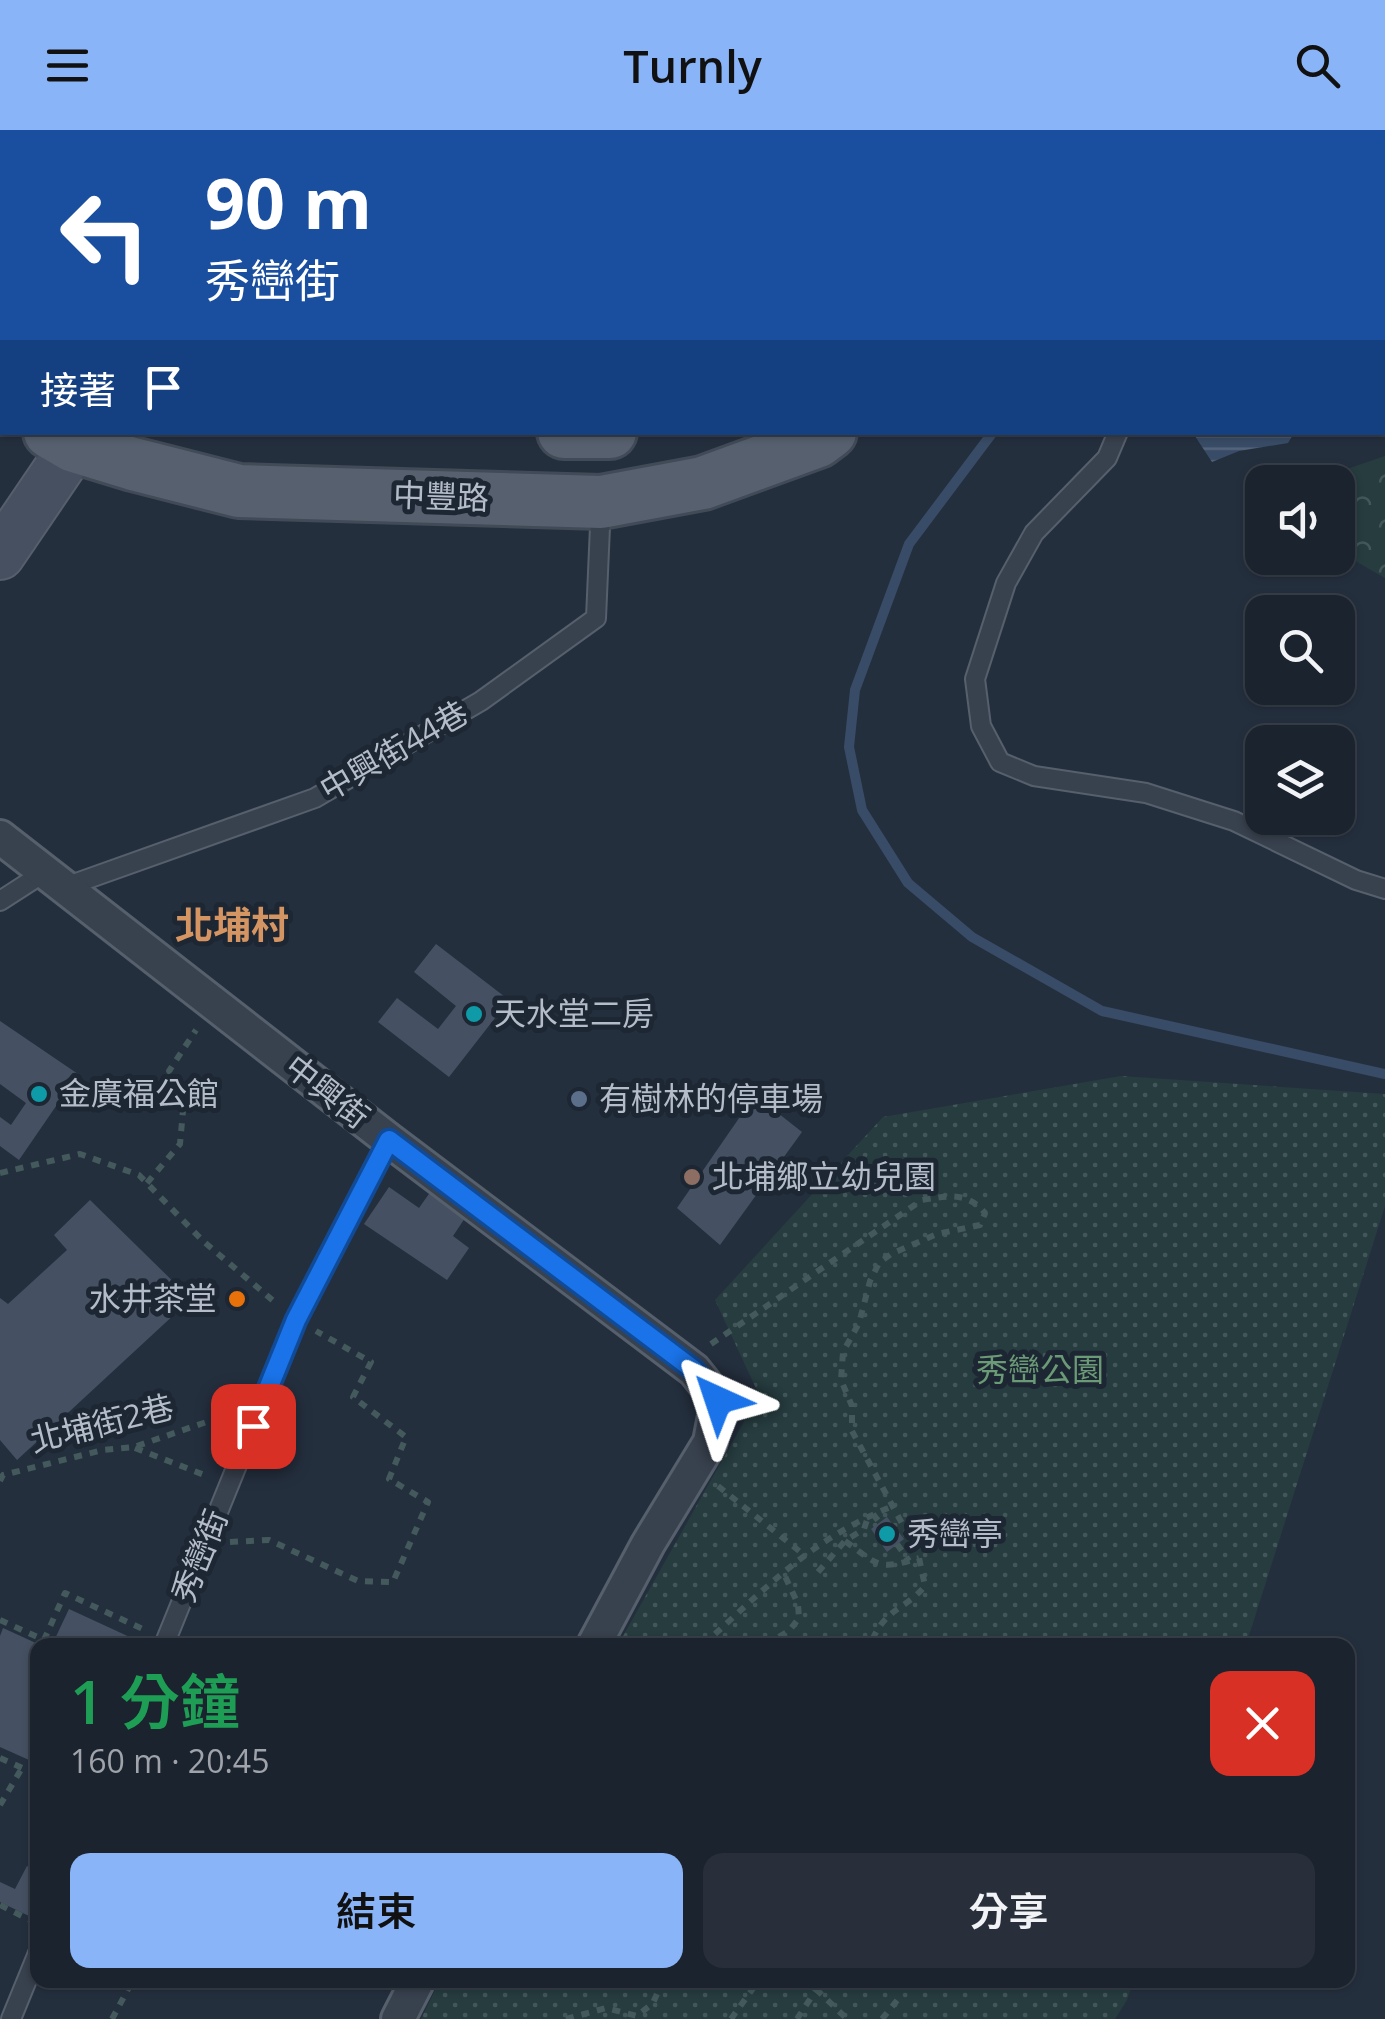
<!DOCTYPE html>
<html lang="zh-TW">
<meta charset="utf-8">
<style>
:root{--surface:#1b232e;--page:#282f3a;--text:#f1f3f6;--muted:#a0a4aa;--line:#39404a;--accent:#8ab4f8}
body{margin:0;font-family:"Open Sans","Noto Sans TC",sans-serif;background:var(--page);color:var(--text);height:100vh;display:flex;flex-direction:column;font-size:38px;white-space:nowrap}
*{box-sizing:border-box;margin:0}
p{font-size:32px;color:var(--muted)}
.icon{flex:none;width:55px;height:55px;fill:none;stroke:currentColor;stroke-width:2;stroke-linecap:round;stroke-linejoin:round}
.map{position:relative;flex:1;overflow:hidden}
.sheet{position:absolute;left:30px;top:1508px;width:1325px;height:350px;display:flex;flex-direction:column;background:var(--surface);border-radius:20px;box-shadow:0 2px 8px #0004,0 0 0 2px var(--line)}
.sheet>*{flex:none}
.banner{position:absolute;left:0px;top:0px;width:1385px;height:305px;box-shadow:0 2px 8px #0004,0 0 0 2px var(--line);background:#1a4fa0;color:#fff;overflow:hidden}
.buttons{position:absolute;left:1245px;top:335px;display:grid;gap:20px}
.buttons a{display:grid;place-items:center;width:110px;height:110px;border-radius:20px;background:var(--surface);box-shadow:0 2px 8px #0004,0 0 0 2px var(--line);font-size:50px}
.pin{position:absolute;display:grid;place-items:center;width:85px;height:85px;color:#fff;margin:-42px;border-radius:20px;box-shadow:0 5px 15px #0006}
.me{position:absolute;width:110px;margin:-55px;rotate:318deg;stroke-linejoin:round;filter:drop-shadow(0 0 8px #0008)}
.turn{display:flex;align-items:center;gap:35px;height:210px;padding:0 40px;font-size:45px}
.turn .icon{width:130px;height:130px;stroke-width:2.5}
.turn b{display:block;font-size:70px;line-height:85px}
.then{display:flex;align-items:center;height:95px;padding:0 40px;background:#0003;gap:20px;font-size:38px}
.round{display:grid;place-items:center;flex:none;width:105px;height:105px;border-radius:20px;background:var(--page)}
.overview{display:flex;align-items:center;justify-content:space-between;height:170px;padding:0 40px}
h1{font-size:60px;font-weight:600;line-height:75px;color:#1e9e55}
.action{display:flex;gap:20px;margin-top:auto;padding:20px 40px}
.action a{flex:1;height:115px;border-radius:20px;background:var(--accent);color:#111;font-size:40px;font-weight:600;line-height:115px;text-align:center}
.action a+a{background:var(--page);color:var(--text)}
header{display:flex;justify-content:space-between;align-items:center;height:130px;padding:0 40px;background:var(--accent);color:#111;font-size:45px;font-weight:600}
.map>svg:first-child{display:block}
</style>
<header><svg class="icon" aria-label="menu" viewBox="0 0 24 24"><path d="M4 6h16M4 12h16M4 18h16"/></svg>Turnly<svg class="icon" aria-label="search" viewBox="0 0 24 24"><circle cx="10" cy="10" r="6"/><path d="M15 15l6 6"/></svg></header>
<div class="map">
<svg width="1385" height="1889" viewBox="0 0 1385 1889">
<defs>
<pattern id="forest-crowns" width="20" height="18" patternUnits="userSpaceOnUse" patternTransform="scale(2.5)"><rect width="20" height="18" fill="#263c3f"/><path d="M2 6a3 3 0 1 1 6 0M12 15a3 3 0 1 1 6 0" fill="none" stroke="#435659"/></pattern>
<pattern id="park-dots" width="8" height="8" patternUnits="userSpaceOnUse" patternTransform="scale(2.5)"><rect width="8" height="8" fill="#263c3f"/><path d="M2 2h.1M6 6h.1" fill="none" stroke="#435659" stroke-width="1.8" stroke-linecap="round"/></pattern>
<pattern id="water-rules" width="6" height="5" patternUnits="userSpaceOnUse" patternTransform="scale(2.5)"><rect width="6" height="5" fill="#394c67"/><path d="M0 2.5h6" fill="none" stroke="#53647b"/></pattern>
</defs>
<rect width="100%" height="100%" fill="#242f3e"/>
<polygon fill="url(#forest-crowns)" points="1385,326 1385,448 1338,421 1338,352 1309,352"/>
<g fill="url(#park-dots)">
<polygon points="1121,946 1385,964 1385,1076 1246,1515 618,1515 759,1265 715,1170 883,987"/>
<polygon points="440,1850 1134,1850 1127,1870 1115,1889 421,1889"/>
</g>
<polygon fill="url(#water-rules)" points="1193,303 1294,303 1288,313 1239,321 1212,332"/>
<g fill="none" stroke-linecap="round" stroke-linejoin="round">
<polyline stroke="#394c67" stroke-width="10" points="993,302 909,414 855,560 849,617 862,680 908,753 972,807 1102,881 1385,944"/>
</g>
<g fill="#455162">
<polygon points="436,814 509,870 449,947 378,892 397,868 438,899 456,876 414,842"/>
<polygon points="0,891 78,944 19,1030 0,1016 0,987 11,995 26,973 0,954"/>
<polygon points="755,965 802,1002 720,1115 677,1078"/>
<polygon points="389,1057 419,1078 431,1061 467,1085 453,1106 469,1118 447,1150 364,1094"/>
<polygon points="90,1070 191,1169 17,1330 0,1310 0,1168 8,1174 67,1120 54,1105"/>
<polygon points="887,1387 904,1409 887,1422 871,1399"/>
<polygon points="69,1479 147,1515 52,1515"/>
<polygon points="3,1498 38,1514 38,1634 0,1617 0,1506"/>
<polygon points="27,1736 38,1741 38,1769 29,1786 0,1772 0,1752 15,1759"/>
</g>
<g fill="none" stroke-linecap="round" stroke-linejoin="round">
<g stroke="#565f6c" stroke-width="22">
<g id="lane">
<polyline points="1201,0 1202,2"/>
<polyline points="1118,302 1107,328 1034,403 1006,453 975,549 981,596 1000,632 1034,646 1146,663 1234,691 1356,750 1385,759"/>
<polyline points="65,757 315,668 481,571 596,488 601,374"/>
<polyline points="0,771 45,742"/>
<polyline points="164,1515 296,1190 389,1010"/>
<polyline points="11,1889 38,1823"/>
</g>
</g>
<g stroke="#565f6c" stroke-width="38">
<g id="street">
<polyline points="0,707 389,1010 694,1240 718,1270 710,1312 648,1414 594,1515"/>
<polyline points="398,1889 418,1850"/>
</g>
</g>
<g stroke="#565f6c" stroke-width="52">
<polyline id="secondary" points="0,425 74,316 79,302"/>
</g>
<g stroke="#414a57" stroke-width="58">
<g id="primary">
<polyline points="1166,2 1170,0"/>
<polyline points="1286,2 1290,0"/>
<polyline points="0,164 2,167"/>
<polyline points="0,274 2,277"/>
<polyline points="50,302 74,316 133,334 239,361 601,372 703,353 818,311 830,302"/>
<polyline points="564,302 610,302"/>
</g>
</g>
<g stroke="#44595c" stroke-width="6" stroke-dasharray="8 8" stroke-linecap="butt">
<polyline points="0,1043 80,1024 139,1045 203,1111 277,1174"/>
<polyline points="147,1053 180,1014 185,958 169,941 196,900"/>
<path d="M711 1214 922 1070C947 1066 967 1061 985 1083L980 1095 937 1104 891 1124 879 1133 870 1151 859 1193 843 1222 841 1250 852 1276V1301L918 1423 925 1456C903 1482 886 1476 870 1515"/>
<polyline points="135,1318 207,1346"/>
<polyline points="0,1351 3,1345 103,1320 134,1317 215,1289 240,1262"/>
<polyline points="718,1356 803,1424"/>
<polyline points="873,1384 879,1392"/>
<path d="M845 1411C878 1435 878 1441 919 1428"/>
<polyline points="230,1412 269,1410 358,1451 393,1452 428,1372 389,1349 406,1307 353,1267 371,1232 316,1201"/>
<polyline points="897,1414 909,1431"/>
<polyline points="818,1442 845,1411 864,1399 868,1387"/>
<polyline points="0,1490 44,1510 65,1463 147,1501"/>
<path d="M703 1515C767 1457 811 1409 893 1376"/>
<polyline points="765,1515 789,1501 799,1488 798,1474 783,1442"/>
<polyline points="0,1628 38,1645"/>
<polyline points="0,1675 22,1638"/>
<polyline points="0,1775 38,1794"/>
<polyline points="905,1850 910,1855"/>
<polyline points="816,1859 847,1889"/>
<polyline points="112,1889 133,1850"/>
<polyline points="566,1889 606,1878 637,1886 653,1873 663,1850"/>
<polyline points="731,1889 759,1850"/>
<polyline points="797,1889 820,1854 826,1850"/>
<polyline points="882,1889 899,1868"/>
</g>
<use href="#lane" stroke="#38414e" stroke-width="18"/>
<use href="#street" stroke="#38414e" stroke-width="32"/>
<use href="#secondary" stroke="#465061" stroke-width="48"/>
<use href="#primary" stroke="#56606e" stroke-width="52"/>
</g>
<g fill="none" stroke-linecap="round" stroke-linejoin="round">
<g stroke="#114b97" stroke-width="25">
<polyline id="route" points="253,1296 296,1190 389,1010 694,1240 718,1270"/>
</g>
<use href="#route" stroke="#1a73e8" stroke-width="18"/>
</g>
<g fill="#0f9aa8" stroke="#1d2633" stroke-width="4">
<circle cx="474" cy="884" r="10"/>
<circle cx="39" cy="964" r="10"/>
<circle cx="887" cy="1404" r="10"/>
</g>
<circle fill="#5c6f8a" stroke="#1d2633" stroke-width="4" cx="579" cy="969" r="10"/>
<circle fill="#8d6e63" stroke="#1d2633" stroke-width="4" cx="692" cy="1047" r="10"/>
<circle fill="#e8710a" stroke="#1d2633" stroke-width="4" cx="237" cy="1169" r="10"/>
<g text-anchor="middle" stroke-width="10" stroke-linejoin="round" paint-order="stroke">
<g font-size="32" fill="#b4bcc9" stroke="#1d2633">
<text transform="translate(441 367) rotate(2)" y="11">中豐路</text>
<text transform="translate(394 621) rotate(-30)" y="11">中興街44巷</text>
<text transform="translate(327 962) rotate(38)" y="11">中興街</text>
<text transform="translate(102 1294) rotate(-14)" y="11">北埔街2巷</text>
<text transform="translate(200 1426) rotate(-68)" y="11">秀巒街</text>
</g>
<g font-size="32" fill="#b4bcc9" stroke="#1d2633" text-anchor="start">
<text x="494" y="895">天水堂二房</text>
<text x="59" y="975">金廣福公館</text>
<text x="599" y="980">有樹林的停車場</text>
<text x="712" y="1058">北埔鄉立幼兒園</text>
<text x="217" y="1180" text-anchor="end">水井茶堂</text>
<text x="907" y="1415">秀巒亭</text>
</g>
<g font-size="32" fill="#6b9a76" stroke="#1d2633">
<text x="1040" y="1251">秀巒公園</text>
</g>
<g font-size="38" font-weight="bold" fill="#d59563" stroke="#1d2633">
<text x="232" y="809">北埔村</text>
</g>
</g>
</svg>
<div class="buttons">
<a><svg class="icon" aria-label="sound" viewBox="0 0 24 24"><path d="M4 9h4l5-4v14l-5-4H4zM17 9q2 3 0 6"/></svg></a>
<a><svg class="icon" aria-label="search" viewBox="0 0 24 24"><circle cx="10" cy="10" r="6"/><path d="M15 15l6 6"/></svg></a>
<a><svg class="icon" aria-label="layers" viewBox="0 0 24 24"><path d="M12 4l9 5-9 5-9-5zM3 14l9 5 9-5"/></svg></a>
</div>
<div class="pin" style="left:253px;top:1296px;background:#d93025"><svg class="icon" aria-label="arrive" viewBox="0 0 24 24"><path d="M6 21V4h12l-3 4 3 4H6"/></svg></div>
<svg class="me" style="left:718px;top:1270px" viewBox="-20 -20 40 40"><path d="M0-17L14 15 0 8-14 15z" fill="#1a73e8" stroke="#fff" stroke-width="4"/></svg>
<div class="banner">
<div class="turn"><svg class="icon" aria-label="left" viewBox="0 0 24 24"><path d="M17 20v-9H6M10 6l-5 5 5 5"/></svg><div><b>90 m</b>秀巒街</div></div>
<div class="then">接著<svg class="icon" aria-label="arrive" viewBox="0 0 24 24"><path d="M6 21V4h12l-3 4 3 4H6"/></svg></div>
</div>
<section class="sheet">
<div class="overview"><div><h1>1 分鐘</h1><p>160 m · 20:45</p></div><a class="round" style="background:#d93025;color:#fff"><svg class="icon" aria-label="close" viewBox="0 0 24 24"><path d="M6 6l12 12M18 6L6 18"/></svg></a></div>
<div class="action"><a>結束</a><a>分享</a></div>
</section>
</div>
